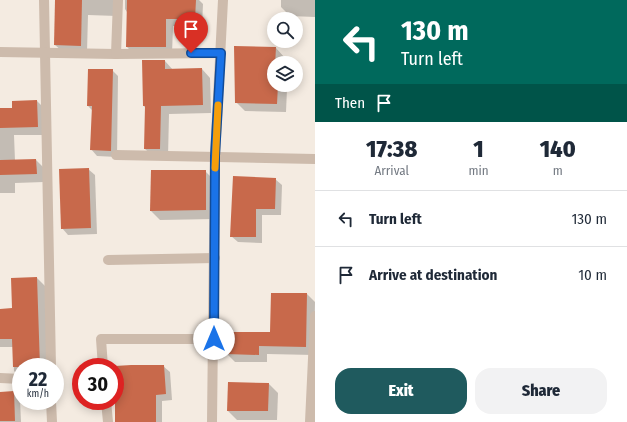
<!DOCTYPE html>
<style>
:root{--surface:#fff;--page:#f2f2f3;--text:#1f2937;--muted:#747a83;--line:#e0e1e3;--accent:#1f5a5e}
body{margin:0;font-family:"Fira Sans Condensed",sans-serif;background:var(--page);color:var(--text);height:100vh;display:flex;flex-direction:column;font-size:15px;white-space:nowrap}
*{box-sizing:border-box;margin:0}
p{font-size:13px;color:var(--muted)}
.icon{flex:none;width:22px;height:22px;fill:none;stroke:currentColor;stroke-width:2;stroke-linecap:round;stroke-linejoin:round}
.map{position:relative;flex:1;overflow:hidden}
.side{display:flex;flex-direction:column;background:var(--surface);width:312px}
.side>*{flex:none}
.hud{background:#00695c;color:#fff;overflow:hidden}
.fabs{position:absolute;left:267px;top:12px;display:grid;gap:8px}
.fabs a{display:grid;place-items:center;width:36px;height:36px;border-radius:50%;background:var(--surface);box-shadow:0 2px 10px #0003;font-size:20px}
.speed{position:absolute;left:12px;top:358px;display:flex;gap:8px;font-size:20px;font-weight:700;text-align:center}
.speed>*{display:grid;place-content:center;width:52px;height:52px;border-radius:50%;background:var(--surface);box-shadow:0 2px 10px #0003;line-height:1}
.speed small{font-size:10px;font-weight:400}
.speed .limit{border:6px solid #d22;background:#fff;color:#111}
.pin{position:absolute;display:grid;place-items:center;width:34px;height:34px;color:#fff;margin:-41px -17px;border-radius:50% 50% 50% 0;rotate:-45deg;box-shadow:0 0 4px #0007}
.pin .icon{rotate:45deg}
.me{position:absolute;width:44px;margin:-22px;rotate:0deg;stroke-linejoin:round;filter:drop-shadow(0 0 3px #0008)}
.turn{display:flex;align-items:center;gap:14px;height:84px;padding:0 20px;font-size:18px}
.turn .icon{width:52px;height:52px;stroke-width:2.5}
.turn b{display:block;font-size:28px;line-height:34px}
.then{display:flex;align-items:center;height:38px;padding:0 20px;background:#0003;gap:8px;font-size:15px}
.eta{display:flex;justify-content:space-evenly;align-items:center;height:68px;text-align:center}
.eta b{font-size:24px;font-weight:800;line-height:28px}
.primary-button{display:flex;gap:8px;margin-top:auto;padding:8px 20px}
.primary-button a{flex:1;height:46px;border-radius:16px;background:var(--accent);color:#fff;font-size:16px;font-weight:800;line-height:46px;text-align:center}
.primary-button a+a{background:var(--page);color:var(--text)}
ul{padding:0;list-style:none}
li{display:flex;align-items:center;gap:12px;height:56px;padding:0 20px;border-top:1px solid var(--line)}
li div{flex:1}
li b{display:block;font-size:15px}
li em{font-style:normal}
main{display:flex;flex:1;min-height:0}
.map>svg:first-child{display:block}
</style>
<main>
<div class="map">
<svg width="315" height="422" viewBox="0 0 315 422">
<rect width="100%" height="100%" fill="#f4ebe1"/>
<g fill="#0003">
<polygon points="55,0 113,0 118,5 117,16 88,15 87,52 62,51 55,45"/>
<polygon points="125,0 199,0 203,4 202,26 173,26 172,54 134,54 127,47 127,12 125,9"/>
<polygon points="281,0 315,0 315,17 290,16 281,7"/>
<polygon points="276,48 285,58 285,63 274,63 274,85 284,85 287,89 286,112 245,111 236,102"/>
<polygon points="165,61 173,70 202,69 210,78 211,113 169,114 168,157 154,157 145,149 146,109 144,106"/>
<polygon points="112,70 118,76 117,157 97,156 91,149 93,111 88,106"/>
<polygon points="37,101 45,109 45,135 14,135 15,161 36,160 44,168 44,182 15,183 15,193 0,193 0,109 13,109"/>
<polygon points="88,169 95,175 97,234 68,235 62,228"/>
<polygon points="205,171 214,180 214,219 160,220 151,211"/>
<polygon points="275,179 282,185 281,215 262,215 262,243 238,242 231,236"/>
<polygon points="37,278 45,286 48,367 21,367 21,378 14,371 13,347 0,347 0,310 13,309"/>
<polygon points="307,294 315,302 314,355 267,354 267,362 235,362 227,354 271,333"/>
<polygon points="163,366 170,372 172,400 162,401 162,422 116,422 115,367"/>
<polygon points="77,375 81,375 81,391 78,388"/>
<polygon points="269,384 278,393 277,420 237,420 228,411"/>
<polygon points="0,392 14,392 20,399 21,422 0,422"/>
</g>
<g fill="#c8694b">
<polygon points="55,0 82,0 81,46 54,45"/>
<polygon points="127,0 196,0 195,19 166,19 166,47 126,47"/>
<polygon points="234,46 276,47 274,85 278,85 277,104 235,103"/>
<polygon points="142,60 165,60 165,69 202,68 203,105 161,106 160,149 144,149 145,106 143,106"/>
<polygon points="88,69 113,69 111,151 90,150 92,106 87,106"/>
<polygon points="37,100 38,127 0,128 0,108 12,108 12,101"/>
<polygon points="36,159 37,174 0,175 0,160"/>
<polygon points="89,168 91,228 61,229 59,169"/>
<polygon points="151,170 206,170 206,210 150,211"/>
<polygon points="233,176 276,178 275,209 256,209 256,237 230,237"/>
<polygon points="37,277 40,367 13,367 12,339 0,339 0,309 12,308 11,278"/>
<polygon points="271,293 307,293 306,347 259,346 259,355 226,354 226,332 270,332"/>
<polygon points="131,365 164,365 166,394 156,395 156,422 115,422 115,366"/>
<polygon points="228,382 269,383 268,411 227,411"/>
<polygon points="14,391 15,421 0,421 0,392"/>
</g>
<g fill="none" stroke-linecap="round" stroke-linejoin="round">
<g stroke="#cdbbac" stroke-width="10">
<polyline points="44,0 51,367"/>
<polyline points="0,52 116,54 221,53"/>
<polyline points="116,54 118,0"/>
<polyline points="116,155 315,159"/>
<polyline points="108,260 215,258"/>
<polyline points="103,367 101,339 214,339"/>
<polyline points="0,378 21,379"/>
<polyline points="51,401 52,422"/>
<polyline points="106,401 108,422"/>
<polyline points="212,422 215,156 223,0"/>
<polyline points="310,422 315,316"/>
</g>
</g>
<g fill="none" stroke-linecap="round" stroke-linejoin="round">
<g stroke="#114b97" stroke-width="10">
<polyline id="route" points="191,53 221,53 215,156 214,339"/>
</g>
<use href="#route" stroke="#1a73e8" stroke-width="7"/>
<polyline stroke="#f59e0b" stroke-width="7" points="215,168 218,105"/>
</g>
</svg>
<div class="fabs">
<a><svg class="icon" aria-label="search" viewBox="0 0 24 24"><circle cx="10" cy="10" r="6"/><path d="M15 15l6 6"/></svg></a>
<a><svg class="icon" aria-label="layers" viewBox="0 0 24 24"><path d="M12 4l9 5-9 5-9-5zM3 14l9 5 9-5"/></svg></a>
</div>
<div class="speed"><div>22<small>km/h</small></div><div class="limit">30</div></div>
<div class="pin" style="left:191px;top:53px;background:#d93025"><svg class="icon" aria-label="arrive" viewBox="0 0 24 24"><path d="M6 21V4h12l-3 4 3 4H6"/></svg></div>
<svg class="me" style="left:214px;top:339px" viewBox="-20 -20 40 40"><circle r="19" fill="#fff"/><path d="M0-13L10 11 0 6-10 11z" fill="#1a73e8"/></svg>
</div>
<section class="side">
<div class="hud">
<div class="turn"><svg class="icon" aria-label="left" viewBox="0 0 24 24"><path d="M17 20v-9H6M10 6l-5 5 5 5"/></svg><div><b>130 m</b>Turn left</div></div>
<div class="then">Then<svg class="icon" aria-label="arrive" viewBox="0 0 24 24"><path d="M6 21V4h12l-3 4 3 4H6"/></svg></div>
</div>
<div class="eta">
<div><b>17:38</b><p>Arrival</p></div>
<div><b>1</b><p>min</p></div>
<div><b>140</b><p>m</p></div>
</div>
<ul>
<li><svg class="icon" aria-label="left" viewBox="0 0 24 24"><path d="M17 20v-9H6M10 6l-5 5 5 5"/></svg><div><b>Turn left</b></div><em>130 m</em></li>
<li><svg class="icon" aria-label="arrive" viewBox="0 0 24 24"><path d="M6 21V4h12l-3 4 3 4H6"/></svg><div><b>Arrive at destination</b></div><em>10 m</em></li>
</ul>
<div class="primary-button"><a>Exit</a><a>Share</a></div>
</section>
</main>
